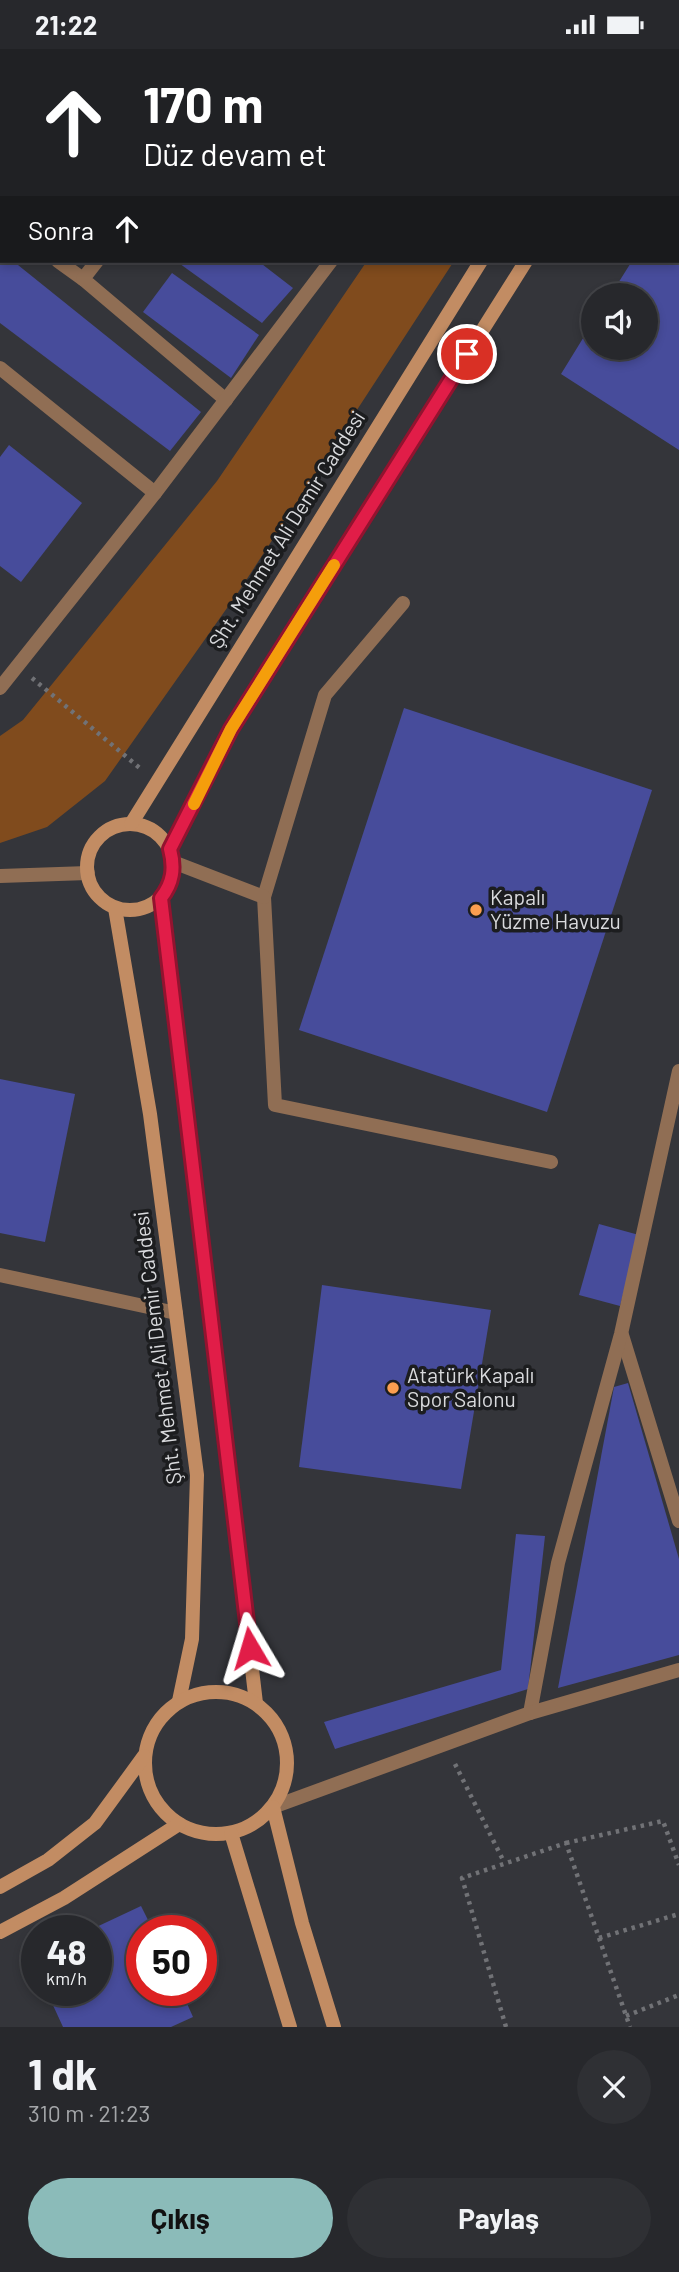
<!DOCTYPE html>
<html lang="tr">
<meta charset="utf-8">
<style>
:root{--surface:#27282c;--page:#2f3034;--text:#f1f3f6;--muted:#a4a6a9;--line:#434448;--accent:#8bbbb9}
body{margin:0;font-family:Barlow,sans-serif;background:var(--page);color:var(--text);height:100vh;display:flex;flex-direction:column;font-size:26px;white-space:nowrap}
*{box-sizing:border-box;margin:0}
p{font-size:23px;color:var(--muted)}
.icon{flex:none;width:38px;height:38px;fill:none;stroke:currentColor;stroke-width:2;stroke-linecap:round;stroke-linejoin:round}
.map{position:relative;height:1978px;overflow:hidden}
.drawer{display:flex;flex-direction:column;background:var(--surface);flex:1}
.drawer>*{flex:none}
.hud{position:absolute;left:0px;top:0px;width:679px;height:214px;box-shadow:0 4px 10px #0003,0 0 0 2px var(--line);background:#202124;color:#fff;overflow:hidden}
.fabs{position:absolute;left:581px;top:234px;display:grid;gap:14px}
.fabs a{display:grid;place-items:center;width:77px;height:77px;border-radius:50%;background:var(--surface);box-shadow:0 4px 10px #0003,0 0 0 2px var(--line);font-size:35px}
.speed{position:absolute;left:21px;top:1866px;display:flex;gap:14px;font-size:35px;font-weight:700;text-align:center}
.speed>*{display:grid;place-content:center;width:91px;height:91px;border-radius:50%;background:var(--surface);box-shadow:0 4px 10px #0003,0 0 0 2px var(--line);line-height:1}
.speed small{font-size:18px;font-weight:400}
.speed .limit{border:10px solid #d22;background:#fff;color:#111}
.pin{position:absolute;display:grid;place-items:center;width:60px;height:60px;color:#fff;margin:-30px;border:4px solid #fff;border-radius:50%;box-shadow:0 2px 7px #0007}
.me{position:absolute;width:77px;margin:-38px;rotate:353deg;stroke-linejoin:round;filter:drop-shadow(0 0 5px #0008)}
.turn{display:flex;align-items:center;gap:24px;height:147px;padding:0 28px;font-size:32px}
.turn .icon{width:91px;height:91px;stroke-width:2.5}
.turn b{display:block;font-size:49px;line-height:60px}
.then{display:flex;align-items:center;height:66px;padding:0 28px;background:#0003;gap:14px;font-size:26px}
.round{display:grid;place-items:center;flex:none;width:74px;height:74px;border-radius:37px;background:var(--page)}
.overview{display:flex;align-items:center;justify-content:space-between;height:119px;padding:0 28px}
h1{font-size:42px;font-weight:700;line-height:52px}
.action{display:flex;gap:14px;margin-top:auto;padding:14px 28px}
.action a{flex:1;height:80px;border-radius:42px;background:var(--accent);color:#111;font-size:28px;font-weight:700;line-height:80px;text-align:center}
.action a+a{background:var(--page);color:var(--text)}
.status{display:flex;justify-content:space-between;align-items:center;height:49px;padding:0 35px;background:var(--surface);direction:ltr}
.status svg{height:19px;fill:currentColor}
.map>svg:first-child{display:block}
</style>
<div class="status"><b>21:22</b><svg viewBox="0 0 49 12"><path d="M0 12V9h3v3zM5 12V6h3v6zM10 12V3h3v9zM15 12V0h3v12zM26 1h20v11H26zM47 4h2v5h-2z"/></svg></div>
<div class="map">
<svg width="679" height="1978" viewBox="0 0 679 1978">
<rect width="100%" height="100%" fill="#34353a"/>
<polygon fill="#804b1d" points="367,212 454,212 239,542 105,732 47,778 0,794 0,687 23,671 217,432"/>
<g fill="#474c9b">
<polygon points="0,212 13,212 201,363 170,402 0,274"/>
<polygon points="176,212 258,212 293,239 262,274"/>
<polygon points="632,212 679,212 679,401 561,325 593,273 593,299 646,299 646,247 610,247"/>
<polygon points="172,224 259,286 231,329 143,263"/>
<polygon points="9,396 82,454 21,533 0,517 0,408"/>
<polygon points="404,659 652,741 547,1063 299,981"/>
<polygon points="0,1030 75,1045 45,1193 0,1184"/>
<polygon points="599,1175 639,1186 620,1257 579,1246"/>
<polygon points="322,1236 491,1261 461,1440 299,1418"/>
<polygon points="628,1334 679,1510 679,1606 558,1639 614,1338"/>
<polygon points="516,1485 545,1487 528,1640 335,1700 324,1673 501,1621"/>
<polygon points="141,1857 153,1881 142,1881 142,1941 181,1941 193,1968 171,1978 63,1978 46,1941 96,1941 96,1881 90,1881"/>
</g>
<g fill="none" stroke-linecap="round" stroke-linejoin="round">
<g stroke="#717276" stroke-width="4.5" stroke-dasharray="3.5 5" stroke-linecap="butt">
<polyline points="32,629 141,720"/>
<polyline points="455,1715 504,1813"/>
<polyline points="566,1794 663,1772 679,1816"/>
<polyline points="599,1889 679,1865"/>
<polyline points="626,1967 679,1946"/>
<polyline points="506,1978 462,1829 566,1794 630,1978"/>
</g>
<g stroke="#906e54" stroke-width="14">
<polyline points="403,554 325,646 264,848 275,1056 551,1113"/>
<polyline points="173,813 264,848"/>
</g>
<g stroke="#906e54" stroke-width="14">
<polyline points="622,1286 679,1472"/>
<polyline points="530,1664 558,1514 621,1285 679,1022"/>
<polyline points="273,1758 530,1664 679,1621"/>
</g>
<g stroke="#906e54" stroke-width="14">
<polyline points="281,0 284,2"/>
<polyline points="471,0 473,2"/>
<polyline points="248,2 249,0"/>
<polyline points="0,171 2,172"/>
<polyline points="58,212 83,230"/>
<polyline points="97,212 83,230 226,351"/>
<polyline points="0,319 155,444"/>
<polyline points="0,639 155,444 331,212"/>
<polyline points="0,827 88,824"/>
<polyline points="0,1226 176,1264"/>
</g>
<g stroke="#c28c63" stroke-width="14">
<polyline points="612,2 613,0"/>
<polyline points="660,2 661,0"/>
<circle cx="130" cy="818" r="43"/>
<polyline points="131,775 481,212"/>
<polyline points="170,800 231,680 526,212"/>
<polyline points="161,849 256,1654"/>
<polyline points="115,859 150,1065 197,1426 192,1590 179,1652"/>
<circle cx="216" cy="1714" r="71"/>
<polyline points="273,1758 302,1874 334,1978"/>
<polyline points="231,1784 290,1978"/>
<polyline points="0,1838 48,1811 95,1774 144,1707"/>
<polyline points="0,1883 64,1849 179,1775"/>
</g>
</g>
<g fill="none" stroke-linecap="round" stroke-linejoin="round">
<g stroke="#92132f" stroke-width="18">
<path id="route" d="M250 1599 161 849C173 834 175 819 170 800L231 680 467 305"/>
</g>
<use href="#route" stroke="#e11d48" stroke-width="12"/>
<polyline stroke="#f59e0b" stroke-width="12" points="194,755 231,680 334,516"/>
</g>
<g fill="#fb9e50" stroke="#1c1d1f" stroke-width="2.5">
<circle cx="476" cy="861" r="7"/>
<circle cx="393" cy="1339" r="7"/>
</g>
<g text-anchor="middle" stroke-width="7" stroke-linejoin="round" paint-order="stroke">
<g font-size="21" fill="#d9dadd" stroke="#1c1d1f">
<text transform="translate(287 481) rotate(-58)" y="7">Şht. Mehmet Ali Demir Caddesi</text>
<text transform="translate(158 1299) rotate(-97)" y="7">Şht. Mehmet Ali Demir Caddesi</text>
</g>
<g font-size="21" fill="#d9dadd" stroke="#1c1d1f" text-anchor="start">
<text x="490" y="856">Kapalı<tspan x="490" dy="24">Yüzme Havuzu</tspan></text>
<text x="407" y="1334">Atatürk Kapalı<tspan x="407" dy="24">Spor Salonu</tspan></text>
</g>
</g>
</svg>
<div class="fabs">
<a><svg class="icon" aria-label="sound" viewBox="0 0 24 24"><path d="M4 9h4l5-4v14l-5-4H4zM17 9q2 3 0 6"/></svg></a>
</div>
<div class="speed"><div>48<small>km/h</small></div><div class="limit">50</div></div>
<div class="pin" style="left:467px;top:305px;background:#d93025"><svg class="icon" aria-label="arrive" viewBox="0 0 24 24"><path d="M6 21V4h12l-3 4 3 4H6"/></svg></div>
<svg class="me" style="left:250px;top:1599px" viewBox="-20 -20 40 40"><path d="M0-17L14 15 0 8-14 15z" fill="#e11d48" stroke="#fff" stroke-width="4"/></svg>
<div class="hud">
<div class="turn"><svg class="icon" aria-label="ahead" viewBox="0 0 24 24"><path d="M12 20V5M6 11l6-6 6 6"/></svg><div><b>170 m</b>Düz devam et</div></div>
<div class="then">Sonra<svg class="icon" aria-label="ahead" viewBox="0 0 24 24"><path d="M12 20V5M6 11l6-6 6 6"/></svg></div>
</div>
</div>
<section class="drawer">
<div class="overview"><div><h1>1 dk</h1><p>310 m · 21:23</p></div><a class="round"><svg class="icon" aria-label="close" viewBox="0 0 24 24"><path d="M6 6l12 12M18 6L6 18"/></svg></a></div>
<div class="action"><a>Çıkış</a><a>Paylaş</a></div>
</section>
